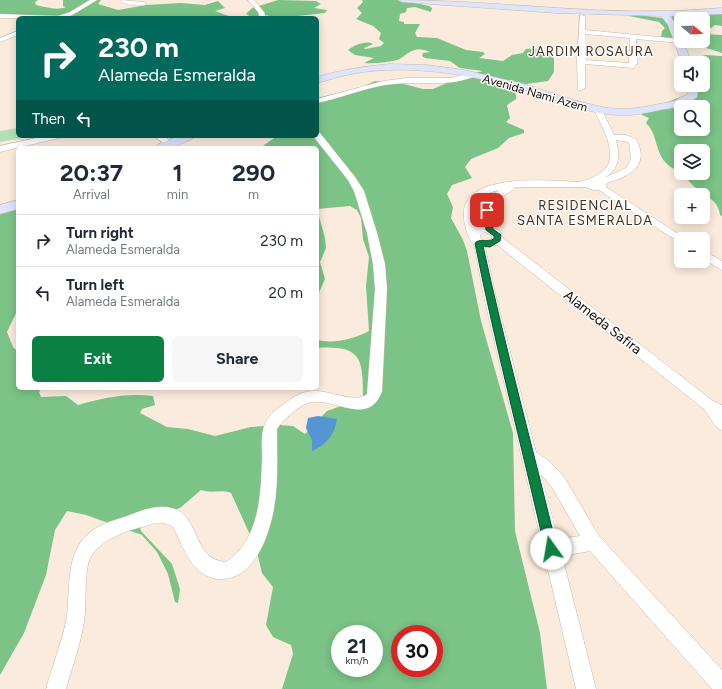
<!DOCTYPE html>
<meta charset="utf-8">
<style>
:root{--surface:#fff;--page:#f6f6f7;--text:#1f2937;--muted:#747a83;--line:#e0e1e3;--accent:#0b8043}
body{margin:0;font-family:Figtree,sans-serif;background:var(--page);color:var(--text);height:100vh;display:flex;flex-direction:column;font-size:15px;white-space:nowrap}
*{box-sizing:border-box;margin:0}
p{font-size:13px;color:var(--muted)}
.icon{flex:none;width:22px;height:22px;fill:none;stroke:currentColor;stroke-width:2;stroke-linecap:round;stroke-linejoin:round}
.map{position:relative;flex:1;overflow:hidden}
.sheet{position:absolute;left:16px;top:146px;width:303px;height:244px;display:flex;flex-direction:column;background:var(--surface);border-radius:6px;box-shadow:0 2px 10px #0003}
.sheet>*{flex:none}
.banner{position:absolute;left:16px;top:16px;width:303px;height:122px;border-radius:6px;box-shadow:0 2px 10px #0003;background:#00695c;color:#fff;overflow:hidden}
.needle{width:26px;rotate:108deg}
.tools{position:absolute;left:674px;top:12px;display:grid;gap:8px}
.tools a{display:grid;place-items:center;width:36px;height:36px;border-radius:6px;background:var(--surface);box-shadow:0 2px 10px #0003;font-size:20px}
.speed{position:absolute;left:331px;top:625px;display:flex;gap:8px;font-size:20px;font-weight:700;text-align:center}
.speed>*{display:grid;place-content:center;width:52px;height:52px;border-radius:50%;background:var(--surface);box-shadow:0 2px 10px #0003;line-height:1}
.speed small{font-size:10px;font-weight:400}
.speed .limit{border:6px solid #d22;background:#fff;color:#111}
.pin{position:absolute;display:grid;place-items:center;width:34px;height:34px;color:#fff;margin:-17px;border-radius:8px;box-shadow:0 2px 6px #0006}
.me{position:absolute;width:44px;margin:-22px;rotate:347deg;stroke-linejoin:round;filter:drop-shadow(0 0 3px #0008)}
.turn{display:flex;align-items:center;gap:14px;height:84px;padding:0 16px;font-size:18px}
.turn .icon{width:52px;height:52px;stroke-width:2.5}
.turn b{display:block;font-size:28px;line-height:34px}
.then{display:flex;align-items:center;height:38px;padding:0 16px;background:#0003;gap:8px;font-size:15px}
.eta{display:flex;justify-content:space-evenly;align-items:center;height:68px;text-align:center}
.eta b{font-size:24px;font-weight:700;line-height:28px}
.button{display:flex;gap:8px;margin-top:auto;padding:8px 16px}
.button a{flex:1;height:46px;border-radius:6px;background:var(--accent);color:#fff;font-size:16px;font-weight:700;line-height:46px;text-align:center}
.button a+a{background:var(--page);color:var(--text)}
ul{padding:0;list-style:none}
li{display:flex;align-items:center;gap:12px;height:52px;padding:0 16px;border-top:1px solid var(--line)}
li div{flex:1}
li b{display:block;font-size:15px}
li em{font-style:normal}
.map>svg:first-child{display:block}
</style>
<div class="map">
<svg width="722" height="689" viewBox="0 0 722 689">
<rect width="100%" height="100%" fill="#faebdc"/>
<polygon fill="#b4e0b9" points="18,128 18,136 29,136 29,137 0,142 0,131"/>
<g fill="#7bc386" fill-rule="evenodd">
<path d="M0 0H38L35 2 36 5C46 7 56 11 66 7L63 6V0H101L98 4 118 10 146 5 181 3 205 5 218 1 225 8 215 11 234 18H81V17L68 15 0 18Z"/>
<polygon points="278,0 316,1 321,4 314,8 327,10 325,13 288,17 275,17 265,15 253,18 246,14 252,8"/>
<path d="M362 0H401L429 6 432 8 431 12 415 7 407 8 406 12 400 14 399 21 404 22V24H420L415 33 417 37 437 38 466 50 483 52 485 54 479 58 503 61 512 55 523 53 526 49C537 48 546 51 554 58V72L548 81 526 84 510 82 507 84C513 89 517 92 516 99L507 105 510 118 506 122 524 130V133L509 138 498 148 471 159 465 167 472 178 452 185 447 194 453 207 451 218 463 240 467 251 481 321 513 433 515 531 540 633 547 689H282L293 654 291 645 273 637 266 625 273 587 262 573 256 548 231 493C220 489 212 494 201 490L180 508 142 520 139 524 141 531 172 564 180 589 178 603 175 602 168 574 157 552 142 535 86 515 67 511 55 530 46 575 24 633 0 675V208L18 202V309L7 332 13 347 18 352V388H42L39 392 41 397 66 396 78 405C104 398 126 393 153 396L155 405 142 409 140 413 167 427 188 429 215 436 251 427 280 425 293 426 305 434 327 411 363 398C363 359 362 345 317 348V340C335 344 353 339 369 331L366 286 369 257 363 239 361 218 357 210 350 206 317 209 325 238 326 248 320 262 325 279 317 297V148H260L277 136H317V98L362 87 375 81 400 83 423 89H433L463 76 483 71 460 68 450 61 425 58 422 56 423 53 430 52C415 46 412 51 401 58 397 62 370 64 364 63L374 58 355 55 348 50C355 45 365 40 373 44L364 48 365 49 381 46 384 43 379 39 381 33 373 26 356 19 362 13 357 8 363 2ZM340 634H374V668H340ZM400 634H434V668H400Z"/>
<path d="M717 13H722V26L715 25 711 28H703V19H681V23L675 22V24L681 27V41H703V34L722 35V53C705 47 679 40 661 37L662 31 665 28 659 22 629 16 639 15 669 19 674 15H714Z"/>
<path d="M705 55 722 56V216L720 215C718 200 710 200 701 192 695 188 690 182 685 177 679 171 670 168 665 162 655 150 657 133 646 123L649 118 642 115V113C660 103 679 99 697 90V85H703V63H681L680 61 696 59ZM681 107H703V129H681ZM681 151H703V173H681Z"/>
</g>
<path fill="#5595d3" d="M318 416 337 419C334 436 327 444 312 451V440L306 428 308 418Z"/>
<g fill="none" stroke-linecap="round" stroke-linejoin="round">
<g stroke="#c7b8aa" stroke-width="1">
<g id="street">
<polygon points="90,0 97,0 74,14 65,18 0,18 0,14 58,16 70,12"/>
<path d="M121 0 144 2 147 4C142 7 124 6 121 0Z"/>
<polygon points="248,0 254,0 264,12 266,18 260,18 258,12"/>
<path d="M580 15 585 16V30L680 39 681 41H683L680 43 636 39 637 63 634 68 585 64V88L581 90H578L577 62ZM585 34 630 38 629 63 585 60Z"/>
<polygon points="18,31 18,35 0,42 0,38"/>
<path d="M470 73H473V77C445 88 414 80 385 85 362 89 340 98 317 103V99L383 81 407 78H451Z"/>
<path d="M595 108H601L614 135H626L636 139C651 166 628 177 607 183L606 187 686 239H681V242L677 241 599 190H593L586 187H515C513 191 511 191 508 193 492 201 491 212 494 228L500 231 503 238 713 401 722 405V430L717 428 704 409 497 245 485 247 496 297 536 452 550 462 564 477 599 536 722 670V689H712L590 551 562 556 596 689H576L484 297 474 244C468 240 465 226 464 219 458 175 535 180 562 181 568 181 577 183 583 181 592 179 607 171 609 162 614 145 601 125 594 110ZM616 140 629 142 631 159 626 168 604 178C620 169 620 156 616 140ZM499 190C485 199 480 209 483 226L476 227C469 205 478 195 499 190ZM485 232 492 236V239L486 241 481 239 480 235ZM541 474 552 487 580 536 558 539Z"/>
<path d="M317 132 320 133 355 177 364 191 377 233 385 264 387 289 382 391C369 429 332 395 308 403 298 406 282 421 277 429 277 458 279 489 272 518 266 543 251 581 219 579 211 579 200 573 195 567 188 560 178 537 173 527 163 519 153 524 142 527 124 531 93 543 88 564 84 582 87 603 84 621 81 644 72 667 66 689H46C52 667 61 644 66 622 72 589 62 549 96 528 106 522 119 519 130 515 144 509 163 503 177 510 200 521 194 560 226 562 260 539 261 494 262 457 262 444 260 430 268 418 272 412 278 408 284 404 293 397 302 391 314 391 328 390 356 404 367 394L375 289 373 264 367 233 354 191 348 180 313 136H317Z"/>
<polygon points="45,136 60,136 59,138 0,152 0,146"/>
<polygon points="154,136 164,136 174,144 173,146 167,146"/>
<polygon points="703,250 722,261 722,270 703,259"/>
</g>
</g>
<g stroke="#c7b8aa" stroke-width="1">
<g id="secondary">
<path d="M398 0C487 0 576 13 664 11 684 11 703 9 722 8V14L670 16C676 24 681 31 681 41H683L692 63H682L668 25 661 16 556 13 402 2Z"/>
<path d="M390 64 427 65 464 70 524 84 581 102 607 108 628 109 644 107 674 101 688 94 689 85H699L697 97C686 106 673 108 660 110 646 113 633 116 618 115 589 114 562 102 534 93 505 84 475 77 446 73 415 69 383 68 352 74 340 76 329 80 317 83V77C341 70 365 66 390 64Z"/>
<polygon points="178,136 194,136 192,139 171,148 155,148 157,145"/>
<polygon points="18,200 18,209 0,214 0,205"/>
</g>
</g>
<use href="#street" fill="#fff" fill-rule="evenodd"/>
<use href="#secondary" fill="#dde4fb" fill-rule="evenodd"/>
</g>
<path fill="#0b8043" stroke="#07532c" d="M484 208H489L490 210 493 229 501 235 500 241 490 247 483 246C505 347 533 448 557 549L556 553 551 555 547 553 545 549C522 447 495 345 475 243 480 238 486 243 494 239V236L486 230Z"/>
<g text-anchor="middle" stroke-width="3" stroke-linejoin="round" paint-order="stroke">
<g font-size="12" fill="#120d08" stroke="#fefbf8">
<text transform="translate(535 93) rotate(16)" y="4">Avenida Nami Azem</text>
</g>
<g font-size="13" letter-spacing="1" fill="#3b2f24" stroke="#fefbf8">
<text x="591" y="56">JARDIM ROSAURA</text>
<text x="585" y="210">RESIDENCIAL<tspan x="585" dy="15">SANTA ESMERALDA</tspan></text>
</g>
<g font-size="14" fill="#120d08" stroke="#fefbf8">
<text transform="translate(603 322) rotate(38)" y="5">Alameda Safira</text>
</g>
</g>
</svg>
<div class="tools">
<a><svg class="needle" viewBox="-14 -14 28 28"><path d="M0-13l5 13h-10z" fill="#e53935"/><path d="M0 13l5-13h-10z" fill="#747a83"/></svg></a>
<a><svg class="icon" aria-label="sound" viewBox="0 0 24 24"><path d="M4 9h4l5-4v14l-5-4H4zM17 9q2 3 0 6"/></svg></a>
<a><svg class="icon" aria-label="search" viewBox="0 0 24 24"><circle cx="10" cy="10" r="6"/><path d="M15 15l6 6"/></svg></a>
<a><svg class="icon" aria-label="layers" viewBox="0 0 24 24"><path d="M12 4l9 5-9 5-9-5zM3 14l9 5 9-5"/></svg></a>
<a>+</a>
<a>−</a>
</div>
<div class="speed"><div>21<small>km/h</small></div><div class="limit">30</div></div>
<div class="pin" style="left:487px;top:210px;background:#d93025"><svg class="icon" aria-label="arrive" viewBox="0 0 24 24"><path d="M6 21V4h12l-3 4 3 4H6"/></svg></div>
<svg class="me" style="left:551px;top:549px" viewBox="-20 -20 40 40"><circle r="19" fill="#fff"/><path d="M0-13L10 11 0 6-10 11z" fill="#0b8043"/></svg>
<div class="banner">
<div class="turn"><svg class="icon" aria-label="right" viewBox="0 0 24 24"><path d="M7 20v-9h11M14 6l5 5-5 5"/></svg><div><b>230 m</b>Alameda Esmeralda</div></div>
<div class="then">Then<svg class="icon" aria-label="left" viewBox="0 0 24 24"><path d="M17 20v-9H6M10 6l-5 5 5 5"/></svg></div>
</div>
<section class="sheet">
<div class="eta">
<div><b>20:37</b><p>Arrival</p></div>
<div><b>1</b><p>min</p></div>
<div><b>290</b><p>m</p></div>
</div>
<ul>
<li><svg class="icon" aria-label="right" viewBox="0 0 24 24"><path d="M7 20v-9h11M14 6l5 5-5 5"/></svg><div><b>Turn right</b><p>Alameda Esmeralda</p></div><em>230 m</em></li>
<li><svg class="icon" aria-label="left" viewBox="0 0 24 24"><path d="M17 20v-9H6M10 6l-5 5 5 5"/></svg><div><b>Turn left</b><p>Alameda Esmeralda</p></div><em>20 m</em></li>
</ul>
<div class="button"><a>Exit</a><a>Share</a></div>
</section>
</div>
